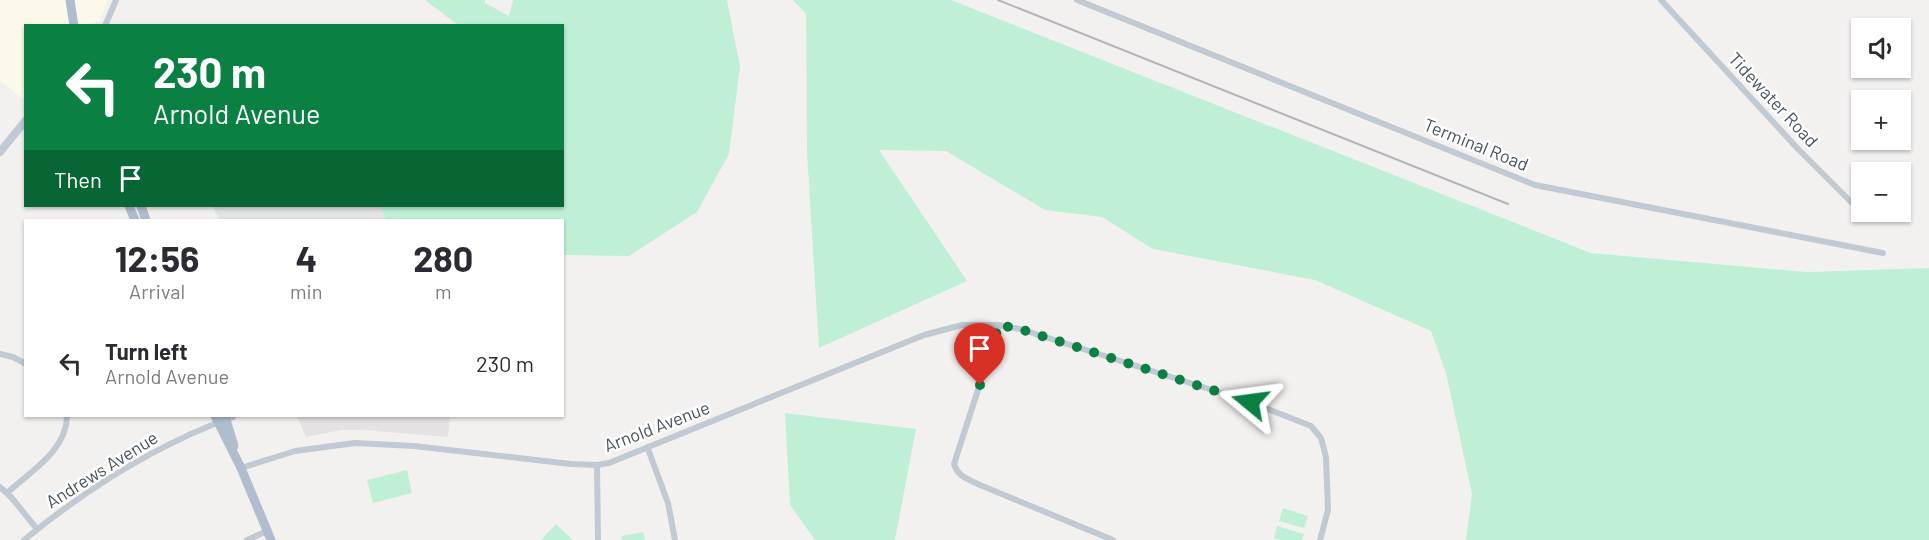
<!DOCTYPE html>
<meta charset="utf-8">
<style>
:root{--surface:#fff;--page:#f7f7f7;--text:#2b2b33;--muted:#7c7c81}
body{margin:0;font-family:Barlow,sans-serif;background:var(--page);color:var(--text);height:100vh;display:flex;flex-direction:column;font-size:22px;white-space:nowrap}
*{box-sizing:border-box;margin:0}
p{font-size:20px;color:var(--muted)}
.icon{flex:none;width:33px;height:33px;fill:none;stroke:currentColor;stroke-width:2;stroke-linecap:round;stroke-linejoin:round}
.map{position:relative;flex:1;overflow:hidden}
.drawer{position:absolute;left:24px;top:219px;width:540px;height:198px;display:flex;flex-direction:column;background:var(--surface);border-radius:0px;box-shadow:0 2px 4px #0004}
.drawer>*{flex:none}
.guide{position:absolute;left:24px;top:24px;width:540px;height:183px;border-radius:0px;box-shadow:0 2px 4px #0004;background:#0b8043;color:#fff;overflow:hidden}
.fabs{position:absolute;left:1851px;top:18px;display:grid;gap:12px}
.fabs a{display:grid;place-items:center;width:60px;height:60px;border-radius:0px;background:var(--surface);box-shadow:0 2px 4px #0004;font-size:30px}
.pin{position:absolute;display:grid;place-items:center;width:51px;height:51px;color:#fff;margin:-62px -26px;border-radius:50% 50% 50% 0;rotate:-45deg;box-shadow:0 0 6px #0007}
.pin .icon{rotate:45deg}
.me{position:absolute;width:66px;margin:-33px;rotate:286deg;stroke-linejoin:round;filter:drop-shadow(0 0 4px #0008)}
.turn{display:flex;align-items:center;gap:21px;height:126px;padding:0 30px;font-size:27px}
.turn .icon{width:78px;height:78px;stroke-width:2.5}
.turn b{display:block;font-size:42px;line-height:51px}
.then{display:flex;align-items:center;height:57px;padding:0 30px;background:#0003;gap:12px;font-size:22px}
.eta{display:flex;justify-content:space-evenly;align-items:center;height:102px;text-align:center}
.eta b{font-size:36px;font-weight:700;line-height:42px}
ul{padding:0;list-style:none}
li{display:flex;align-items:center;gap:18px;height:84px;padding:0 30px}
li div{flex:1}
li b{display:block;font-size:22px}
li em{font-style:normal}
.map>svg:first-child{display:block}
</style>
<div class="map">
<svg width="1929" height="540" viewBox="0 0 1929 540">
<rect width="100%" height="100%" fill="#f3f1f0"/>
<polygon fill="#fcf9eb" points="0,0 108,0 99,22 86,25 26,26 25,100 0,81"/>
<g fill="#e4e2e2">
<polygon points="213,206 380,206 386,220 219,220"/>
<polygon points="297,416 450,416 448,437 363,430 341,430 306,437"/>
</g>
<g fill="#bff0d6">
<polygon points="425,0 485,0 485,3 509,16 513,0 727,0 740,66 729,154 697,212 629,256 563,255 562,220 386,220 380,206 562,206 562,26 458,25"/>
<polygon points="793,0 951,0 1591,253 1807,272 1929,268 1929,540 1466,540 1472,494 1446,373 1431,331 1315,280 1153,249 1102,217 1045,210 946,151 879,150 967,281 819,348 807,153 806,14"/>
<polygon points="785,413 916,429 895,540 815,540 790,505"/>
<polygon points="407,470 412,493 373,503 367,480"/>
<polygon points="1283,508 1308,516 1304,528 1279,521"/>
<polygon points="556,524 573,540 541,540"/>
<polygon points="1277,526 1304,534 1302,540 1281,540 1274,538"/>
<polygon points="643,532 645,540 622,540 621,536"/>
</g>
<g fill="none" stroke-linecap="round" stroke-linejoin="round">
<g stroke="#c1c9d2" stroke-width="6">
<polyline points="1077,0 1535,185 1883,253"/>
<polyline points="1661,0 1798,149 1866,217"/>
<polyline points="105,26 116,0"/>
<polyline points="0,354 13,357 26,364"/>
<polyline points="648,449 668,503 675,540"/>
<polyline points="597,465 598,540"/>
<polyline points="241,468 295,451 355,443 414,446 571,464 597,465 609,463 924,335 962,325 999,325"/>
<polyline points="0,487 11,497 37,529"/>
<path d="M7 493C31 471 67 450 67 416"/>
<path d="M24 540C85 490 158 444 233 417"/>
<polyline points="247,540 267,531"/>
<path d="M1113 540 980 485C968 479 958 477 954 464L999 325 1020 329 1250 402 1311 426 1321 438 1326 457 1328 510 1320 540"/>
</g>
<polyline stroke="#c1c9d2" stroke-width="8" points="0,152 26,120"/>
<g stroke="#b0bdcf" stroke-width="9">
<polyline points="70,0 74,26"/>
<polyline points="129,206 135,220"/>
<polyline points="141,206 146,220"/>
<polyline points="215,416 241,468 271,540"/>
<polyline points="225,416 234,446"/>
</g>
<polyline stroke="#b3b5bb" stroke-width="2" points="998,0 1508,204"/>
</g>
<g fill="none" stroke-linecap="round" stroke-linejoin="round">
<polyline stroke="#0b8043" stroke-width="10" stroke-dasharray="0 18" points="980,385 999,325 1020,329 1250,402"/>
</g>
<g text-anchor="middle" stroke-width="5" stroke-linejoin="round" paint-order="stroke">
<g font-size="18" fill="#48525e" stroke="#fff">
<text transform="translate(1773 100) rotate(47)" y="6">Tidewater Road</text>
<text transform="translate(1476 145) rotate(22)" y="6">Terminal Road</text>
<text transform="translate(657 427) rotate(-21)" y="6">Arnold Avenue</text>
<text transform="translate(102 470) rotate(-32)" y="6">Andrews Avenue</text>
</g>
</g>
</svg>
<div class="fabs">
<a><svg class="icon" aria-label="sound" viewBox="0 0 24 24"><path d="M4 9h4l5-4v14l-5-4H4zM17 9q2 3 0 6"/></svg></a>
<a>+</a>
<a>−</a>
</div>
<div class="pin" style="left:980px;top:385px;background:#d93025"><svg class="icon" aria-label="arrive" viewBox="0 0 24 24"><path d="M6 21V4h12l-3 4 3 4H6"/></svg></div>
<svg class="me" style="left:1250px;top:402px" viewBox="-20 -20 40 40"><path d="M0-17L14 15 0 8-14 15z" fill="#0b8043" stroke="#fff" stroke-width="4"/></svg>
<div class="guide">
<div class="turn"><svg class="icon" aria-label="left" viewBox="0 0 24 24"><path d="M17 20v-9H6M10 6l-5 5 5 5"/></svg><div><b>230 m</b>Arnold Avenue</div></div>
<div class="then">Then<svg class="icon" aria-label="arrive" viewBox="0 0 24 24"><path d="M6 21V4h12l-3 4 3 4H6"/></svg></div>
</div>
<section class="drawer">
<div class="eta">
<div><b>12:56</b><p>Arrival</p></div>
<div><b>4</b><p>min</p></div>
<div><b>280</b><p>m</p></div>
</div>
<ul>
<li><svg class="icon" aria-label="left" viewBox="0 0 24 24"><path d="M17 20v-9H6M10 6l-5 5 5 5"/></svg><div><b>Turn left</b><p>Arnold Avenue</p></div><em>230 m</em></li>
</ul>
</section>
</div>
